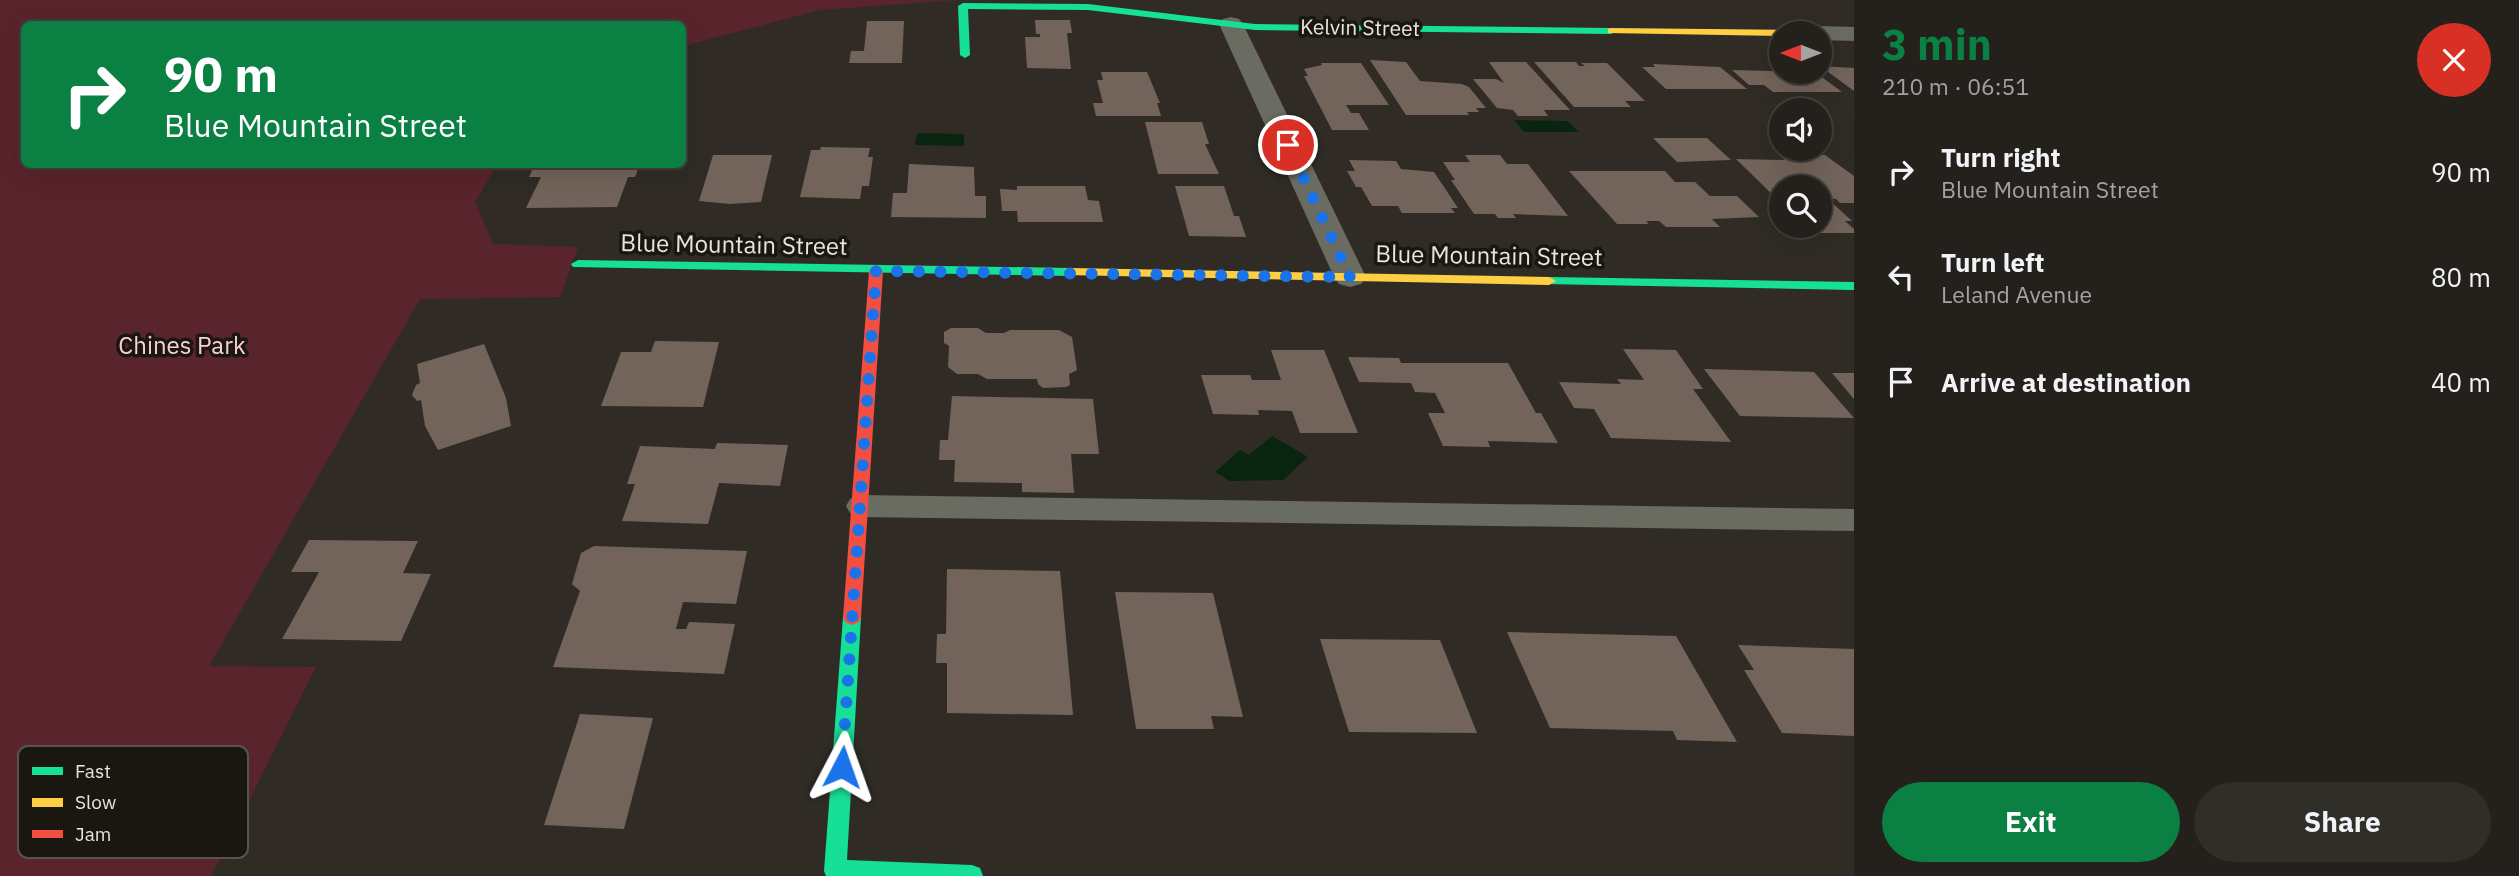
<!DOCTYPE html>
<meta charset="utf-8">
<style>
:root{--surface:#24211c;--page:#302e29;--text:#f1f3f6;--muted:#a3a3a3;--line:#413e3b;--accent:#0b8043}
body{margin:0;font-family:"IBM Plex Sans",sans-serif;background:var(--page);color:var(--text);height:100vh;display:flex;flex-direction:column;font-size:26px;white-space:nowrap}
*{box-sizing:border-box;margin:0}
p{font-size:23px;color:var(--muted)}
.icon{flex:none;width:38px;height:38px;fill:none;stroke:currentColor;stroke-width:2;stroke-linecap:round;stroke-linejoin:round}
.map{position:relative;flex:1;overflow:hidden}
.drawer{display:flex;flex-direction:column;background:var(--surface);width:665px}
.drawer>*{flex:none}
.guide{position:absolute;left:21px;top:21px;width:665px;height:147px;border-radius:10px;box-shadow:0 7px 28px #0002,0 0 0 2px var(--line);background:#0b8043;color:#fff;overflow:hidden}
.needle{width:46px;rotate:270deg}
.fabs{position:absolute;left:1769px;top:21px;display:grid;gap:14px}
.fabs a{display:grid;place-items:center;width:63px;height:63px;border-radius:50%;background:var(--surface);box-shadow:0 7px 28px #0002,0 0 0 2px var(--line);font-size:35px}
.pin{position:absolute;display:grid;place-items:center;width:60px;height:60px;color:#fff;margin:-30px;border:4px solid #fff;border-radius:50%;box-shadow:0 2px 7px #0007}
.me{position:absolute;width:77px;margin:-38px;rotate:4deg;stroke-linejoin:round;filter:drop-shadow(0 0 5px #0008)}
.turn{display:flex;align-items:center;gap:24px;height:147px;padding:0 28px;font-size:32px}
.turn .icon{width:91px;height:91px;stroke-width:2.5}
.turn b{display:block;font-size:49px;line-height:60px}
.round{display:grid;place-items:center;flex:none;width:74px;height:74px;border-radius:37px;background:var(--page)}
.overview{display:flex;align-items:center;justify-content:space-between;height:119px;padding:0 28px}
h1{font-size:42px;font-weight:700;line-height:52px;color:var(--accent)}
.primary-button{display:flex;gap:14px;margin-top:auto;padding:14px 28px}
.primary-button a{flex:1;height:80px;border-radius:42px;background:var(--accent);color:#fff;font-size:28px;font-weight:700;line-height:80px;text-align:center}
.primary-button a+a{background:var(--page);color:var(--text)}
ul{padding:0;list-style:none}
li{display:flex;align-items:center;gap:21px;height:105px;padding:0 28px}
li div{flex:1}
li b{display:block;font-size:26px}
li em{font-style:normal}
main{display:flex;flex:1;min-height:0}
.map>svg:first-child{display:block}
</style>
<main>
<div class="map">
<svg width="1854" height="876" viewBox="0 0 1854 876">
<rect width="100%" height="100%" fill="#302c25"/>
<polygon fill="#5a242c" points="0,0 957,0 820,10 683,46 682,24 24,24 24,164 497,165 475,202 493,244 578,247 560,297 420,299 209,666 316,667 211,876 0,876"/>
<g fill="#092510">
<polygon points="1514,120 1567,121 1579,132 1524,132"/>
<polygon points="917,133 964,134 964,146 915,145"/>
<polygon points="1272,436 1308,457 1283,480 1230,481 1215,472 1240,450 1249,455"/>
</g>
<g fill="#72645a">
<polygon points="1035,20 1070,20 1072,33 1067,33 1071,69 1027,68 1025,37 1040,37 1040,34 1036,34"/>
<polygon points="867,21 904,21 902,63 849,63 851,51 864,51"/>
<polygon points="1370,60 1406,62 1420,81 1462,84 1469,87 1486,108 1476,108 1479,112 1467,112 1469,115 1406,115"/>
<polygon points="1489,62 1526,62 1570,110 1544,110 1548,116 1518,116 1513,110 1497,108 1473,79 1496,79 1504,83"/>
<polygon points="1534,62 1576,62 1579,66 1585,66 1581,63 1607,63 1645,101 1625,101 1631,107 1574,107"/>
<polygon points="1321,63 1361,63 1389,105 1346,105 1351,113 1359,113 1369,130 1332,130 1304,76 1308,76 1304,69 1322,65"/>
<polygon points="1653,64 1720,67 1747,89 1666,89 1642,67 1655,67"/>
<polygon points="1820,66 1854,68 1854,91"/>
<polygon points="1732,70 1815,72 1842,92 1773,92 1764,85 1749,85"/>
<polygon points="1101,72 1147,72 1160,103 1157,103 1161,116 1096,116 1093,103 1103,103 1097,80 1103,80"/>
<polygon points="1145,122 1202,122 1209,144 1205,144 1219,174 1158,174"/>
<polygon points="1653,138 1707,138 1731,160 1677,162"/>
<polygon points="821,147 870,148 868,157 873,157 869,186 862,186 860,199 800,197 811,150 820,150"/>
<polygon points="1779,154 1825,155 1854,176 1854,203 1840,203 1836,199 1828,199 1852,221 1845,221 1854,229 1854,233 1818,233 1811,226 1820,226 1820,187 1782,187 1782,204 1736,159 1785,160"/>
<polygon points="713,155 772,155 761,202 730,204 699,201"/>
<polygon points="1465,155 1500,155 1507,164 1528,164 1568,216 1513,214 1516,218 1498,218 1495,214 1474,214 1451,180 1455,180 1443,162 1470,162"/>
<polygon points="1349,160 1396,161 1401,169 1434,172 1458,208 1451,208 1455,213 1402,213 1398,206 1372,206 1361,187 1356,187 1347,171 1355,171"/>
<polygon points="535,164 640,164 635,177 628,177 617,207 526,208 541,177 529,177"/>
<polygon points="909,164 974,167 975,196 986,196 986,218 891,217 893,193 907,193"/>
<polygon points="1569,171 1665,171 1675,182 1695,182 1710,196 1737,196 1759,217 1712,219 1720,227 1666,227 1659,221 1646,221 1649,224 1617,224"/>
<polygon points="1017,186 1085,186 1088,200 1099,201 1103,222 1018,222 1017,211 1002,211 1000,189 1017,190"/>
<polygon points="1175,186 1224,186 1234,216 1239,216 1246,237 1189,236"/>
<polygon points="951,328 978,328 986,333 1004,333 1010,330 1059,330 1072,337 1077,370 1069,374 1070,385 1066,387 1043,388 1038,384 1037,379 987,379 978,374 957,374 948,367 949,346 944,343 944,332"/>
<polygon points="655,341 719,342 703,407 601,406 621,352 651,352"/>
<polygon points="484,344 506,398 511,426 438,450 425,426 421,400 417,401 412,395 416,385 420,383 417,364"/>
<polygon points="1623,349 1676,350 1703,389 1693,389 1731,442 1611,438 1594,409 1574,408 1559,382 1621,384 1617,379 1644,380"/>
<polygon points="1271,350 1324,350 1358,433 1300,433 1292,411 1258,410 1259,415 1213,414 1201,375 1250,375 1252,380 1281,380"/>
<polygon points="1348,357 1399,358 1401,363 1508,363 1536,413 1541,413 1558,443 1488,441 1490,447 1443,446 1428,413 1445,413 1435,393 1415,392 1411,383 1359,382"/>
<polygon points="1704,369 1814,372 1854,418 1740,416"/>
<polygon points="1832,373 1854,373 1854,399"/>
<polygon points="952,396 1093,399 1099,454 1071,454 1074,493 1022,492 1022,483 954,482 955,460 939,460 940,440 948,440"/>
<polygon points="717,443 788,445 780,486 719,483 708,524 622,521 635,484 627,484 640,446 715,449"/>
<polygon points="309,540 418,541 403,573 431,574 401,641 282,639 319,572 291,572"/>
<polygon points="594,546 747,551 736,604 683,602 676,629 686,629 689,622 735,624 724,674 553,667 580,591 572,584 581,553"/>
<polygon points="947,569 1060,571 1073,715 947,713 947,663 936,663 937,634 946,634"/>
<polygon points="1115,592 1213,593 1243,717 1211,716 1214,729 1136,729"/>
<polygon points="1507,632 1676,636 1737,742 1677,740 1673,731 1550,728"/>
<polygon points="1320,639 1440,640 1477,733 1349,732"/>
<polygon points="1738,645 1854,649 1854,736 1782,733 1744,670 1754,670"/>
<polygon points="580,714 653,718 624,829 544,825"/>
</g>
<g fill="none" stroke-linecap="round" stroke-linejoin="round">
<polygon fill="#6a6b61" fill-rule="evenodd" points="860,495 1854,509 1854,531 860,517 850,513 846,506 850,499"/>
<g fill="#6a6b61" fill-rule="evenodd">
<polygon points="1231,17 1239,19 1243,24 1366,277 1361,284 1350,287 1339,284 1334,277 1219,24 1223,19"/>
<polygon points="1820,26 1854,27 1854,41 1820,40 1820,33 1808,33 1812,28"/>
</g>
<g fill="#16e098" fill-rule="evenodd">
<polygon points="963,3 1088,4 1255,24 1611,28 1616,31 1611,34 1255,30 1088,10 968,9 970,55 965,58 960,55 958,6"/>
<polygon points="578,260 1070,268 1077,272 1070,276 573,267 571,264"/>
<polygon points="1549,277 1854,282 1854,290 1544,284 1544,278"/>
<polygon points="852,609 859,612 861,617 847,860 972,865 980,868 983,876 826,876 824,871 843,617 845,612"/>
</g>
<g fill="#ffcf43" fill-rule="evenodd">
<polygon points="1611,28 1806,30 1811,33 1782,33 1782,36 1608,33 1608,29"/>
<polygon points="1070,268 1549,277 1556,281 1549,285 1065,275 1065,269"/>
</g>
<polygon fill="#f24e42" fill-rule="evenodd" points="876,267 883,271 861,617 859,622 852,625 845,622 843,617 869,271"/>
</g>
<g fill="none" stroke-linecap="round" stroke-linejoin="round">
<polyline stroke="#1a73e8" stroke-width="12" stroke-dasharray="0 21.6" points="842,767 876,271 1350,277 1288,145"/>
</g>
<g text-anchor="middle" stroke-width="7" stroke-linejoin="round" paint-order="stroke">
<g font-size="21" fill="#e9e4dc" stroke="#1a1610">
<text transform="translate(1360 28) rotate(1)" y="7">Kelvin Street</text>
</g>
<g font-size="24" fill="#e9e4dc" stroke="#1a1610">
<text transform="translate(734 245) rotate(1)" y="8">Blue Mountain Street</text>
<text transform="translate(1489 256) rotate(1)" y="8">Blue Mountain Street</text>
</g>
<g font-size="24" fill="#fbd0d4" stroke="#1a1610">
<text x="182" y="354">Chines Park</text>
</g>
</g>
<rect x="18" y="746" width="230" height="112" rx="10" fill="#1a1610" stroke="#58544d" stroke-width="2"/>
<rect x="32" y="767" width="31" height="8" fill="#16e098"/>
<rect x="32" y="798" width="31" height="9" fill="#ffcf43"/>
<rect x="32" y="830" width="31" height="8" fill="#f24e42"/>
<g font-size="19" fill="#e9e4dc">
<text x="75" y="778">Fast</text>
<text x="75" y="809">Slow</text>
<text x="75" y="841">Jam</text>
</g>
</svg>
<div class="fabs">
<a><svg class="needle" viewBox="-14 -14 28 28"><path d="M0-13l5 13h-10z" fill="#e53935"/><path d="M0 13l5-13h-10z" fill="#a3a3a3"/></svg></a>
<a><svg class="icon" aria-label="sound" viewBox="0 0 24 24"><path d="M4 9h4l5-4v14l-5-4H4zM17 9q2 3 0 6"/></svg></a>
<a><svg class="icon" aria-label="search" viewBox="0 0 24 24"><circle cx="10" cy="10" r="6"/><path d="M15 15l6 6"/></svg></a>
</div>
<div class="pin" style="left:1288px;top:145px;background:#d93025"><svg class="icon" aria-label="arrive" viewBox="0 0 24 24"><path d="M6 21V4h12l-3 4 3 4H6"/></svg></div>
<svg class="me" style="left:842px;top:767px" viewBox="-20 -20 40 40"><path d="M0-17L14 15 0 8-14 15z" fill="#1a73e8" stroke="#fff" stroke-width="4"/></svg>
<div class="guide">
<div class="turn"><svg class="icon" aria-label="right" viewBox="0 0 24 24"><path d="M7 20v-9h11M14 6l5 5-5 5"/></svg><div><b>90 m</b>Blue Mountain Street</div></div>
</div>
</div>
<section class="drawer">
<div class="overview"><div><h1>3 min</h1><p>210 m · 06:51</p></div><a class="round" style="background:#d93025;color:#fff"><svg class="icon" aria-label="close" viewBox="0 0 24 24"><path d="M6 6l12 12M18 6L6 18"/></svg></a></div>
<ul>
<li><svg class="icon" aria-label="right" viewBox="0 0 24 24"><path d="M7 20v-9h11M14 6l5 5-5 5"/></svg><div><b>Turn right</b><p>Blue Mountain Street</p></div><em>90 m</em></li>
<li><svg class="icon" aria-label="left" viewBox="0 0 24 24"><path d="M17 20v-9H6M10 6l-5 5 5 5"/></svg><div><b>Turn left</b><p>Leland Avenue</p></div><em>80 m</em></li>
<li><svg class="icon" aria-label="arrive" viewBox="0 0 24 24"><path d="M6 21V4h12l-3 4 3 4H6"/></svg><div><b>Arrive at destination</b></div><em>40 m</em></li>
</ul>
<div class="primary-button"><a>Exit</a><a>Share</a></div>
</section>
</main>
